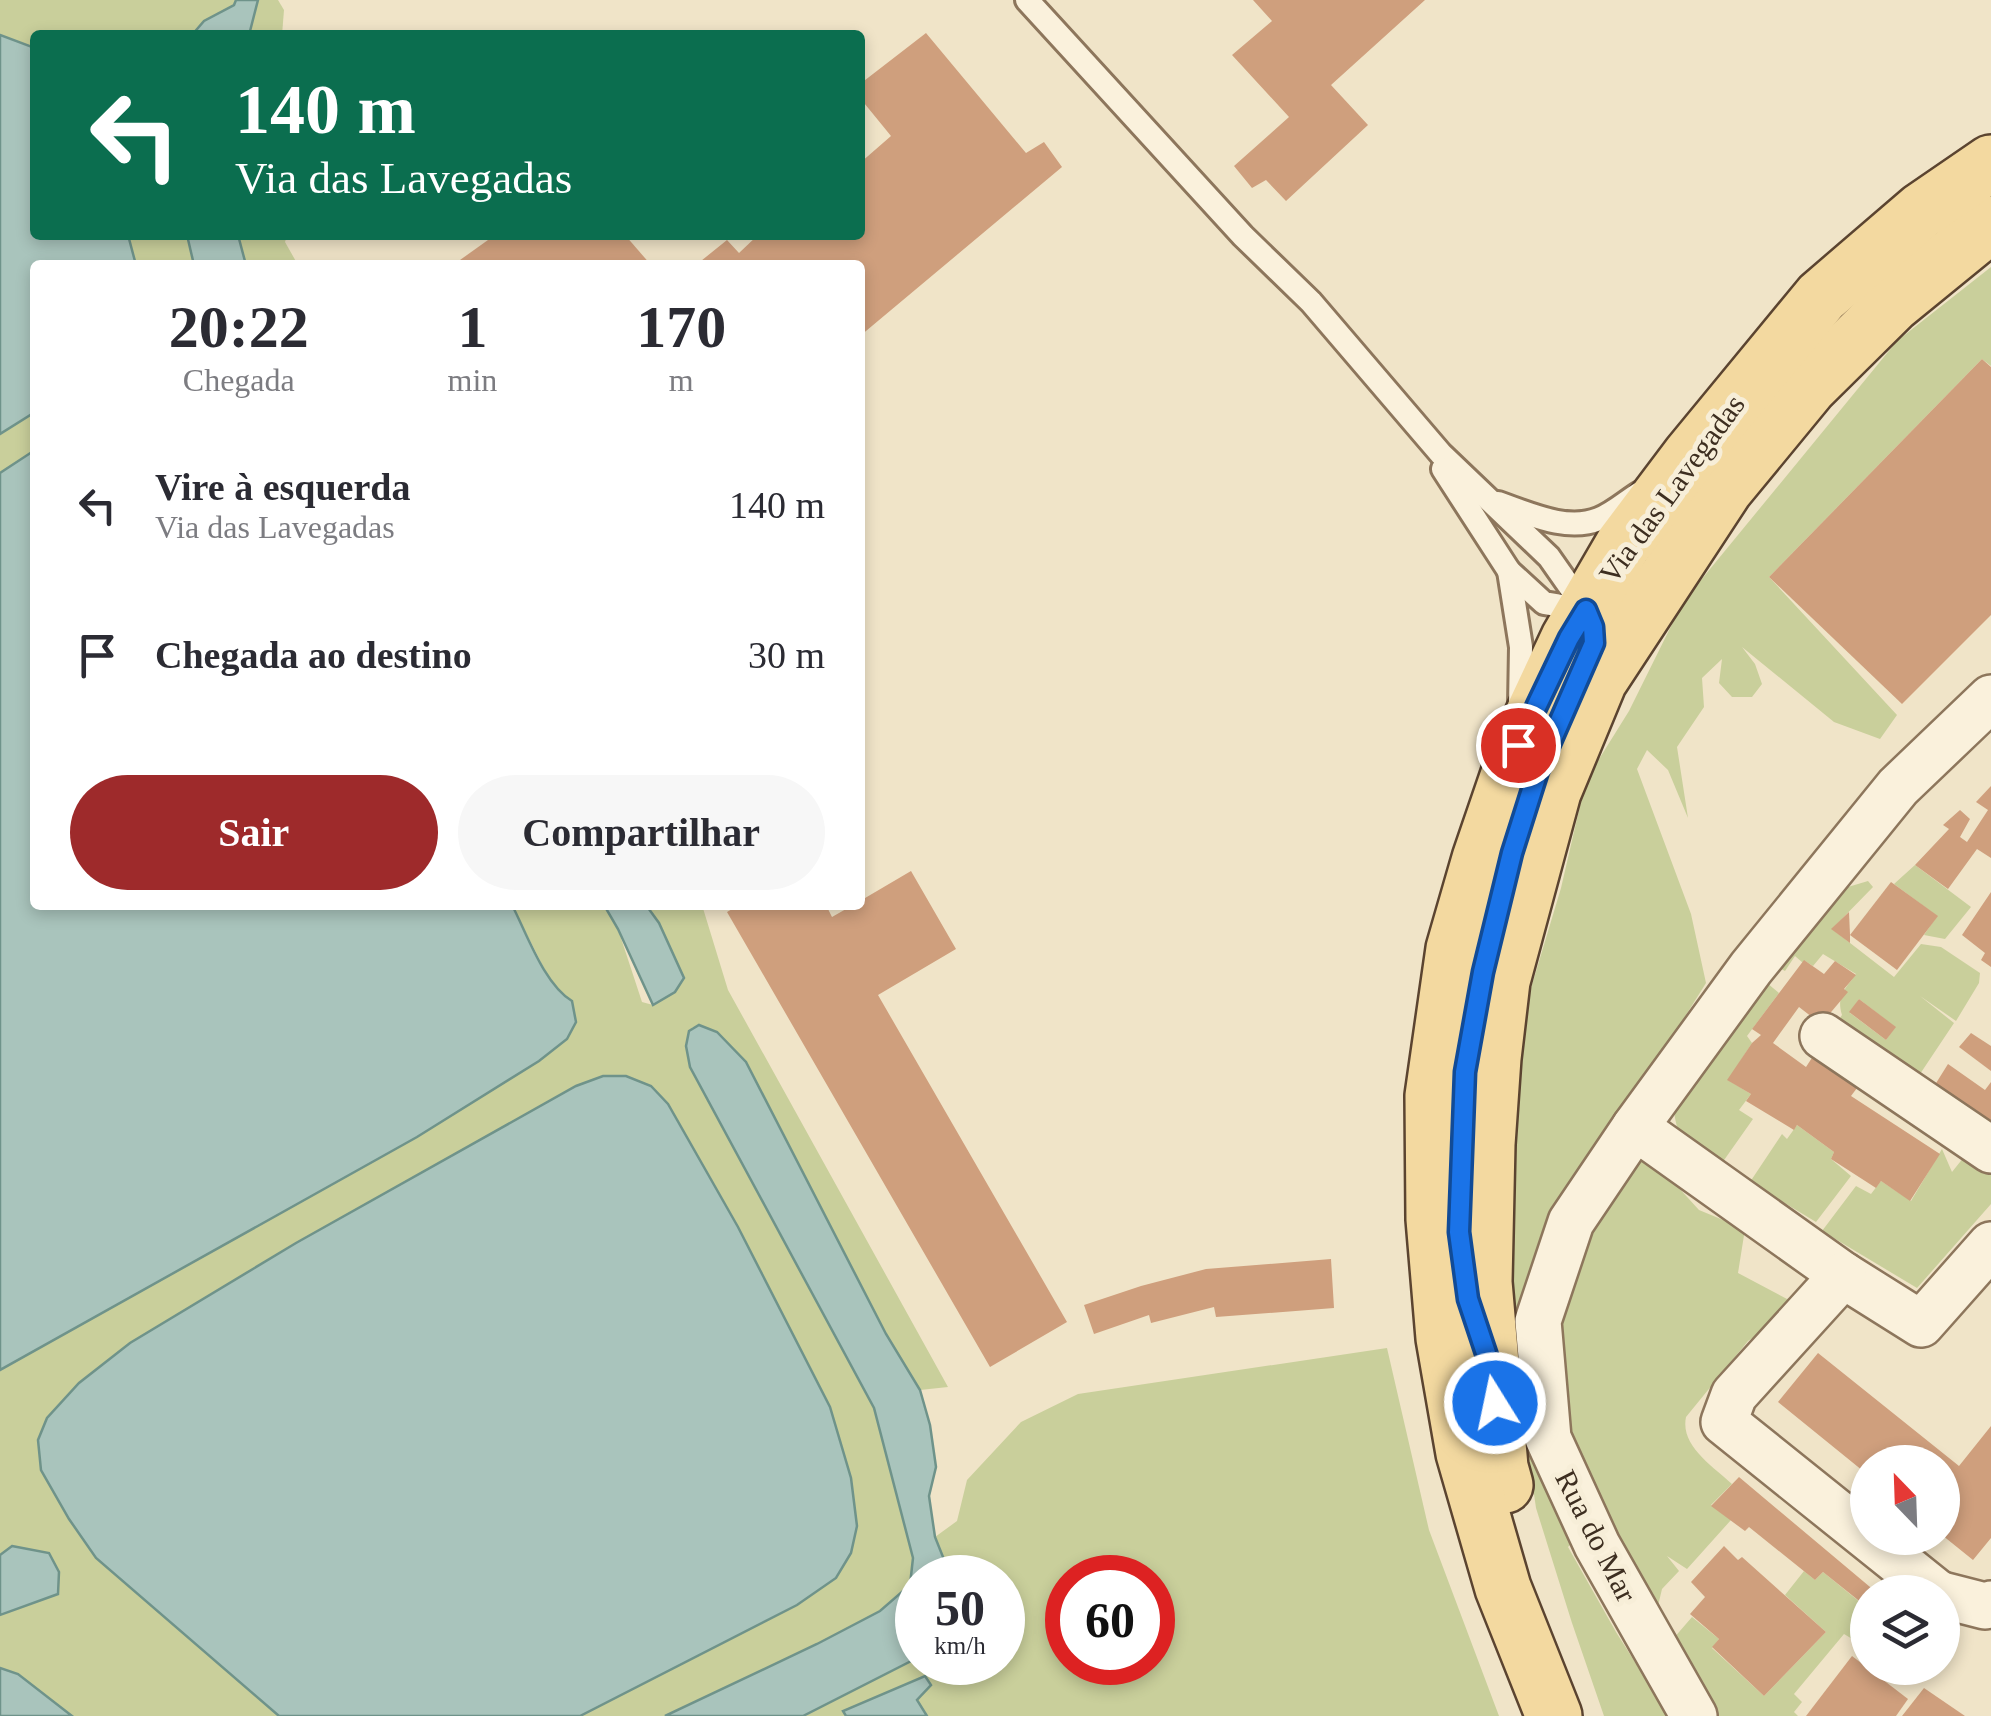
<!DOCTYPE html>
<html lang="pt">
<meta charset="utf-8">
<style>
:root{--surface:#fff;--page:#f7f7f7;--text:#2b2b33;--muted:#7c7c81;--accent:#9e2a2b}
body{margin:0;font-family:Georgia,serif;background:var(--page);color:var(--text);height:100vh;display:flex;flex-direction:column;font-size:38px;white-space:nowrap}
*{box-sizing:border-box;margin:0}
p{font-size:32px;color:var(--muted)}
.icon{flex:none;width:55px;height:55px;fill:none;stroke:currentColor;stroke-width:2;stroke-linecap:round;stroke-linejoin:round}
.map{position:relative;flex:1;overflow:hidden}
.side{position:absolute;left:30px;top:260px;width:835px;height:650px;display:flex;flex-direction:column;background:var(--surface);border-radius:10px;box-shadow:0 5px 15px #0003}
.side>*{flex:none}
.banner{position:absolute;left:30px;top:30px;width:835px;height:210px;border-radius:10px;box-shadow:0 5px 15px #0003;background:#0b6e4f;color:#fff;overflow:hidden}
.needle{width:65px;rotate:337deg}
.buttons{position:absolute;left:1850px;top:1445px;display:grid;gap:20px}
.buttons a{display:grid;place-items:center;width:110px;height:110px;border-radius:50%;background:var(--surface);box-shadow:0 5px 15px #0003;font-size:50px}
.speed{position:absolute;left:895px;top:1555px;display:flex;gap:20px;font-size:50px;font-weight:700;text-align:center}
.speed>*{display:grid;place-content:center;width:130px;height:130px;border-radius:50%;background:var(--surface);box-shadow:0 5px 15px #0003;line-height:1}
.speed small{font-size:25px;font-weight:400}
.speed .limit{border:15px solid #d22;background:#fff;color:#111}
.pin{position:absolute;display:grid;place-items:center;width:85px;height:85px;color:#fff;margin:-42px;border:5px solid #fff;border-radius:50%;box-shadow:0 2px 10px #0007}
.me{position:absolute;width:110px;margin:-55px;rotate:350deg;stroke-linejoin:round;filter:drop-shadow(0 0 8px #0008)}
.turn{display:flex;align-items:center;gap:35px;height:210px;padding:0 40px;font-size:45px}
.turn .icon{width:130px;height:130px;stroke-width:2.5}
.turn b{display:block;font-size:70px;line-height:85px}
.eta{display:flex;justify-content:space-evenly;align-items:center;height:170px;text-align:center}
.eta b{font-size:60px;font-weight:800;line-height:70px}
.button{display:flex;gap:20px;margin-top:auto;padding:20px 40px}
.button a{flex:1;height:115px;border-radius:60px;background:var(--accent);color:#fff;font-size:40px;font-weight:800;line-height:115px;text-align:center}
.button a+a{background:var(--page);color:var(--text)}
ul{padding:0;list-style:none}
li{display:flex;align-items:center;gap:30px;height:150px;padding:0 40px}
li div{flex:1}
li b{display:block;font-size:38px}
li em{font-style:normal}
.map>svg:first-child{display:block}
</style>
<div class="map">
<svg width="1991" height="1716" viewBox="0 0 1991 1716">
<rect width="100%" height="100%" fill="#f0e4c8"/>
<g fill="#c9cf9b" fill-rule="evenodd">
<polygon points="0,0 236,0 234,5 204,21 192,35 35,35 35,48 0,35"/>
<polygon points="258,0 278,0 284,10 282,35 249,35"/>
<polygon points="128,235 187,235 194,265 136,265"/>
<polygon points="238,235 287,235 285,242 298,265 246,265"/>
<path d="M1991 267V366L1982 359 1769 577 1897 715 1880 739 1834 722 1742 647 1755 664 1762 684 1752 697H1732L1719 683 1722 659 1702 678 1704 707 1677 747 1688 818 1668 770 1647 750 1637 769 1691 914 1706 983 1636 1095 1635 1140 1699 1210 1745 1229 1738 1273 1787 1299 1843 1275 1748 1341 1686 1417C1680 1446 1713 1466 1732 1484L1711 1505 1731 1520 1687 1569 1667 1556 1679 1571 1662 1589 1657 1610 1589 1526 1568 1547 1616 1632 1669 1716H1604L1572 1623 1536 1508 1517 1375 1507 1258 1509 1131 1525 1008 1561 888 1586 780 1629 711 1683 602 1897 341Z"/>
<polygon points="35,412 35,450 0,473 0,434"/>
<polygon points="1915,865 1971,907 1945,939 1924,935 1937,916 1894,884"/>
<path d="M1868 881 1873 887 1832 929 1894 977 1921 944 1941 947 1980 973 1979 983 1956 1021 1920 996 1954 1023 1912 1086 1831 1031 1842 1015C1836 995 1845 990 1856 974L1823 954 1813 966 1805 961 1803 963 1795 956 1785 971 1774 965 1838 890ZM1859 999 1895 1027 1886 1040 1850 1013Z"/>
<path d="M512 905H604L618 929 642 1002 653 1005 662 1000 659 923 646 905H702L728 990 948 1387 920 1390 693 1027C683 1038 687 1053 690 1067L874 1408 913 1558 910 1585 880 1611 817 1644 665 1716H580L797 1605 836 1577 830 1407 738 1227 603 1076 576 1086 296 1243 130 1343 41 1470 69 1519 96 1558 279 1716H72L18 1674 0 1668V1615L58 1594 12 1546 0 1555V1370L417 1137 539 1061 567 1039 562 995 550 980Z"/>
<path d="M1761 978 1779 993 1747 1036 1752 1043 1728 1080 1751 1094 1739 1110 1753 1119 1722 1163C1686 1145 1676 1144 1673 1100Z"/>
<polygon points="1797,1125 1834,1152 1831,1159 1851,1176 1816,1222 1750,1182 1782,1134 1787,1139"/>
<polygon points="1972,1147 1991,1160 1991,1204 1917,1288 1822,1231 1856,1186 1871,1194 1881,1181 1911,1201 1942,1149 1952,1172"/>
<path d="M1387 1348 1429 1530 1499 1716H927L916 1700 844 1711 846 1716H803L917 1658 918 1662H1002V1578L951 1577 935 1537 957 1521 967 1480 1021 1422 1078 1394ZM1068 1578H1152V1662H1068Z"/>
<polygon points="1804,1571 1815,1580 1823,1572 1866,1607 1867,1605 1867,1648 1844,1634 1794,1694 1802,1702 1794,1712 1798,1716 1715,1716 1673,1639 1692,1617 1719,1639 1712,1648 1764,1696 1826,1632 1785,1595"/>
</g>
<g fill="#a9c4bc" stroke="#6f938a" stroke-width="2.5">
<polygon points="236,0 258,0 249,35 192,35 204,21 234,5"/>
<polygon points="0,35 35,48 35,235 128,235 136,265 35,265 35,412 0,434"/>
<polygon points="187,235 238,235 246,265 194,265"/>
<path d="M35 450V905H512C527 934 544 984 572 1001L576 1022 567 1039 539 1061 417 1137 0 1370V473Z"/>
<polygon points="604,905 646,905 659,923 684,978 675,992 653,1005 618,929"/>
<polygon points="699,1025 717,1032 746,1062 886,1334 920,1390 930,1425 936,1467 929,1496 935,1537 951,1577 918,1578 917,1658 803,1716 665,1716 817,1644 880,1611 910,1585 913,1558 874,1408 690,1067 686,1046 689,1031"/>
<polygon points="603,1076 626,1076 651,1086 668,1104 738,1227 830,1407 851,1478 857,1526 851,1553 836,1578 797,1605 580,1716 279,1716 96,1558 69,1519 41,1470 38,1440 47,1418 79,1383 130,1343 296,1243 576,1086"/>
<polygon points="12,1546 49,1553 59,1572 58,1594 0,1615 0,1555"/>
<polygon points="0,1668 18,1674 72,1716 0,1716"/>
<polygon points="925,1676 931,1685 917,1700 927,1716 846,1716 843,1711"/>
</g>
<g fill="#cf9f7d">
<polygon points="1253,0 1425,0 1331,85 1368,125 1286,201 1266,180 1252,188 1234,166 1289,117 1232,55 1272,21"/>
<polygon points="926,33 1026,153 1044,142 1062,167 860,336 860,265 696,265 727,240 739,253 758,235 860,235 860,163 891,136 860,98 860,84"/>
<polygon points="495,235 625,235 651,265 453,265"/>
<polygon points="1982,359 1991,367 1991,615 1902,704 1769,577"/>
<polygon points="1991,786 1991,858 1977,849 1948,889 1915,865 1949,829 1943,825 1960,810 1970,819 1960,837 1967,842 1988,810 1976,802"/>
<polygon points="911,871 956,949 878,995 1067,1322 990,1367 727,912 739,905 826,905 832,917 853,905 860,905 860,901"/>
<polygon points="1891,882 1938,916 1897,970 1850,935"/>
<polygon points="1991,892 1991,967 1981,960 1985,953 1962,935"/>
<polygon points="1849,912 1850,935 1850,943 1831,929"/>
<polygon points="1804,960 1824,974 1835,961 1856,975 1844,989 1848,992 1821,1024 1799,1007 1773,1043 1806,1067 1823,1041 1863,1080 1851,1096 1940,1154 1910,1201 1881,1181 1876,1188 1831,1159 1834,1152 1797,1125 1794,1130 1746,1101 1751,1094 1727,1080 1752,1043 1761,1035 1752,1029"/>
<polygon points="1859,999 1896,1027 1886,1040 1849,1012"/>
<polygon points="1971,1033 1991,1046 1991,1071 1959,1047"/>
<polygon points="1948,1064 1985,1090 1991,1082 1991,1124 1928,1096"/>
<polygon points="1331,1259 1334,1308 1216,1317 1214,1307 1151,1323 1149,1315 1094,1334 1084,1305 1141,1286 1206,1269"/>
<polygon points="1818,1353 1959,1466 1991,1426 1991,1538 1973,1560 1942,1535 1942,1462 1868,1462 1868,1475 1778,1402"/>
<polygon points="1739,1477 1876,1592 1868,1592 1868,1608 1823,1572 1815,1580 1749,1527 1745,1531 1711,1506"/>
<polygon points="1724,1546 1738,1560 1742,1557 1826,1632 1764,1696 1712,1647 1719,1639 1690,1614 1705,1597 1691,1582"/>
<polygon points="1852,1656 1908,1699 1896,1716 1806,1716"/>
<polygon points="1924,1688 1965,1716 1902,1716"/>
</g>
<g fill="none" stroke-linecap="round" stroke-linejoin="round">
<g stroke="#8d765c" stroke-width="28">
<g id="service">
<polyline points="1027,0 1243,236 1311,302 1441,454 1549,557 1584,607"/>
<polyline points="1443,469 1509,571 1544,603 1586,610"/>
<path d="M1498 503C1530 514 1567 532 1599 519 1614 513 1627 501 1640 493"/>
<polyline points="1509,571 1521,647 1520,706"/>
</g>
</g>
<g stroke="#8d765c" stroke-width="50">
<g id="minor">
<polyline points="1991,698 1898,787 1751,968 1635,1127 1843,1275 1921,1324 1991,1245"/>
<polyline points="1823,1036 1991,1150"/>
<polyline points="1635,1127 1571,1222 1538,1321 1548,1438 1597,1545 1694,1716"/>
<polyline points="1843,1275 1734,1395 1724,1422 1936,1592"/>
<polyline points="1942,1595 1985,1606 1991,1604"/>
</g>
</g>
<g stroke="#5b4430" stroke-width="60">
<g id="primary">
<polyline points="1505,1485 1500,1467 1484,1282 1487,1144 1493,1058 1502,981 1553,792 1599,681 1725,489 1809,387 1893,304 1991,224"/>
<polyline points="1554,1716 1503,1588 1464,1453 1444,1338 1434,1219 1433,1096 1454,949 1480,859 1519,745 1569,638 1623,545 1690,456 1821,297 1921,211 1991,163"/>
</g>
</g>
<use href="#service" stroke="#faf1dc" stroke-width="22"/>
<use href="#minor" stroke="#faf1dc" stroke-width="45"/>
<use href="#primary" stroke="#f3d9a0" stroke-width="55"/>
</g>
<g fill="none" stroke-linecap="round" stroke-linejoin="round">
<g stroke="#114b97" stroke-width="25">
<polyline id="route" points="1495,1403 1492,1371 1468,1299 1459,1232 1465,1072 1483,972 1512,853 1538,771 1594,643 1593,627 1586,610 1569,638 1518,745"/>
</g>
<use href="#route" stroke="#1a73e8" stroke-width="18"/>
</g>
<g text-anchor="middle" stroke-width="10" stroke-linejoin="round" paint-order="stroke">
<g font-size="30" fill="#3d2e20" stroke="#f7eed8">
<text transform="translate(1672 489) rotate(-54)" y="10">Via das Lavegadas</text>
<text transform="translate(1596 1536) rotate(63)" y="10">Rua do Mar</text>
</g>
</g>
</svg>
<div class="buttons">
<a><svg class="needle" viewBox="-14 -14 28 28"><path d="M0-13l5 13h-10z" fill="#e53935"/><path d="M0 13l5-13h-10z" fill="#7c7c81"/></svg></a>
<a><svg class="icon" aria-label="layers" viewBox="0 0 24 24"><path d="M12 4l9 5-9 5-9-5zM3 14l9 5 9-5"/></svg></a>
</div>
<div class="speed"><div>50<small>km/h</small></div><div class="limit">60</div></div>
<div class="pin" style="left:1518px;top:745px;background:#d93025"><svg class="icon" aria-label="arrive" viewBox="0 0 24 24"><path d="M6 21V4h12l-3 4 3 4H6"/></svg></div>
<svg class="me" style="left:1495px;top:1403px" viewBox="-20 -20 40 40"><circle r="17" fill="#1a73e8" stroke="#fff" stroke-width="3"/><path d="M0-11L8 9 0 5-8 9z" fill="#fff"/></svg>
<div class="banner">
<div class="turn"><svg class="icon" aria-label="left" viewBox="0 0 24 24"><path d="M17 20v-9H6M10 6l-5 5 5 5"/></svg><div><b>140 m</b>Via das Lavegadas</div></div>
</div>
<section class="side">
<div class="eta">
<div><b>20:22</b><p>Chegada</p></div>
<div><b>1</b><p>min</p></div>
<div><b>170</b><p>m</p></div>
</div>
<ul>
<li><svg class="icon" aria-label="left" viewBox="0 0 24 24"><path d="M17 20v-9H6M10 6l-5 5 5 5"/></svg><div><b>Vire à esquerda</b><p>Via das Lavegadas</p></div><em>140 m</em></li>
<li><svg class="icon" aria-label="arrive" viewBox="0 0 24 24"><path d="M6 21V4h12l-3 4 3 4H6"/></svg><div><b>Chegada ao destino</b></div><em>30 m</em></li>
</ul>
<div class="button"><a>Sair</a><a>Compartilhar</a></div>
</section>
</div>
